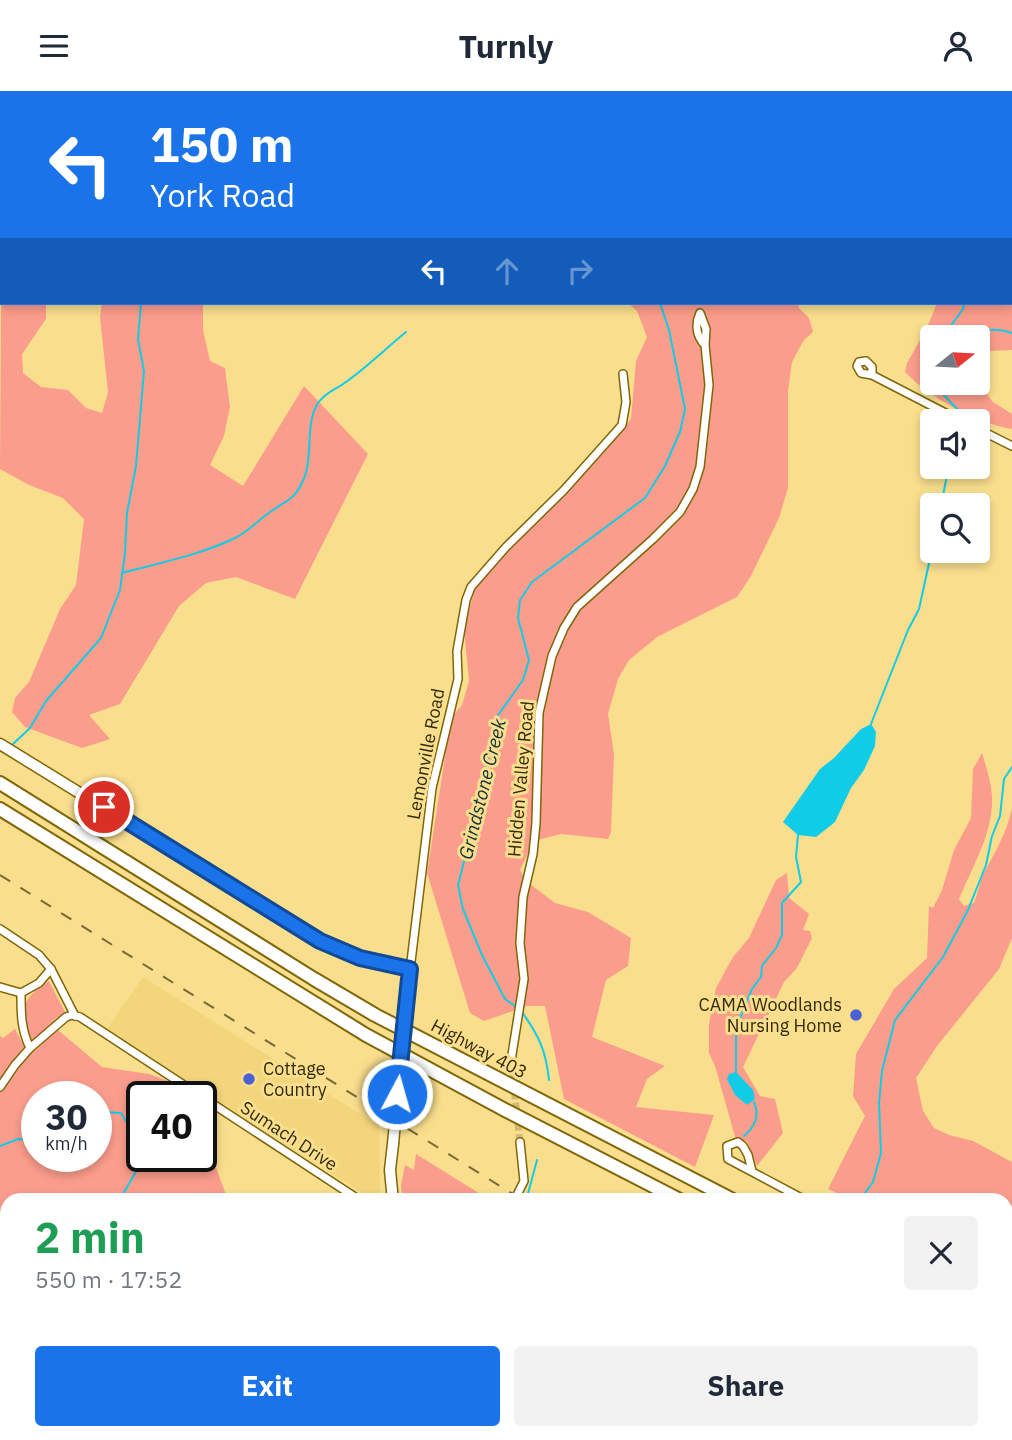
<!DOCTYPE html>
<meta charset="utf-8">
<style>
:root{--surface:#fff;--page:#f2f2f3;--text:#1f2937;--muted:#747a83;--accent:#1a73e8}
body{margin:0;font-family:"IBM Plex Sans",sans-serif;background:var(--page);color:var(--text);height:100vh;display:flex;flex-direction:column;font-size:26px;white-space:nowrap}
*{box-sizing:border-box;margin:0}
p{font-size:23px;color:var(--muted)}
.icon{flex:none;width:38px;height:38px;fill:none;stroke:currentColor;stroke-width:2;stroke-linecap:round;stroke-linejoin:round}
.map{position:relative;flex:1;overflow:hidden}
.side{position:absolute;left:0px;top:1102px;width:1013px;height:247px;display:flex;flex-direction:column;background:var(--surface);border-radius:21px 21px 0 0;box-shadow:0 4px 10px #0003}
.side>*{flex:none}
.hud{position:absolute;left:0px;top:0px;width:1013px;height:214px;box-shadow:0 4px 10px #0003;background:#1a73e8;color:#fff;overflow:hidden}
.needle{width:46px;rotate:72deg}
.buttons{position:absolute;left:920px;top:234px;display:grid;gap:14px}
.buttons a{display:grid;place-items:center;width:70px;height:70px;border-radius:7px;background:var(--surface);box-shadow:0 4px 10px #0003;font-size:35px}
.speed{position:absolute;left:21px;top:990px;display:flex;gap:14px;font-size:35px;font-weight:700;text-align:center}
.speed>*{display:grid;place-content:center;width:91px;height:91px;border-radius:50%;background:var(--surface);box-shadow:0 4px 10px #0003;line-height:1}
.speed small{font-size:18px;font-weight:400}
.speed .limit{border:4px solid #111;border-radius:10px;background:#fff;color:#111}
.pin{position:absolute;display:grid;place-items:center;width:60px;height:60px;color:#fff;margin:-30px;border:4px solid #fff;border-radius:50%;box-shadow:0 2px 7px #0007}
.me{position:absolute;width:77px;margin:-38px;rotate:6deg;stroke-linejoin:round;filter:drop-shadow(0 0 5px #0008)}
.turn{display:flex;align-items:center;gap:24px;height:147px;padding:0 35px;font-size:32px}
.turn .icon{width:91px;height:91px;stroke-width:2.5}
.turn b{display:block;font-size:49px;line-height:60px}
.lanes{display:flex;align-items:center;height:66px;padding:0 35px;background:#0003;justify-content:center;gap:35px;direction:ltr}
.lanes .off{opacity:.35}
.round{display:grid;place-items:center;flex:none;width:74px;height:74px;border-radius:7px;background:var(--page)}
.head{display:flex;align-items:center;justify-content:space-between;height:119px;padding:0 35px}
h1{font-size:42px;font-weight:700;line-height:52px;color:#1e9e55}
.cta{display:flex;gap:14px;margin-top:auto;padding:14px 35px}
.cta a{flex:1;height:80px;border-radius:7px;background:var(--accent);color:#fff;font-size:28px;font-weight:700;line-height:80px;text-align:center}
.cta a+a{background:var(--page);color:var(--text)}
header{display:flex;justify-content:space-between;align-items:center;height:91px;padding:0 35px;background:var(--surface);font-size:32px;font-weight:700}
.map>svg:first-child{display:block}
</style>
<header><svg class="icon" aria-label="menu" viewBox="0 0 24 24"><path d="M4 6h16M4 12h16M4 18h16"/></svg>Turnly<svg class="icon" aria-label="person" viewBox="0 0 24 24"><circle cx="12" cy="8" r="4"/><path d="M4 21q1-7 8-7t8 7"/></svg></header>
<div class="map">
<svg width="1012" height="1349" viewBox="0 0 1012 1349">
<rect width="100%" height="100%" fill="#f9de8d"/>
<polygon fill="#f3d57c" points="143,886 379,1035 380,1109 374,1109 104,942"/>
<g fill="#fb9d8c" fill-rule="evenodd">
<polygon points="2,86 2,212 46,212 46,228 22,263 23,282 41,296 68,299 86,317 102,322 108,301 100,226 102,212 203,212 203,239 210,270 225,277 230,316 224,345 210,374 243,395 304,295 368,363 295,508 236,486 206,492 179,515 120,613 89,624 110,648 82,657 25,636 12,621 15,607 29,591 60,518 76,494 84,428 63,407 29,394 0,378"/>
<path d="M1012 186V259L986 260 978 271V247H933V292H978L993 311 1012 323V338C976 332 930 307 905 281L907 272 927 237 937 212H1012Z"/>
<polygon points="628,212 798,212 799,217 809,227 813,241 804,249 792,271 788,300 788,397 779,427 751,485 737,506 657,546 629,569 618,588 608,623 614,663 611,741 608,748 561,743 534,750 520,779 526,790 555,812 588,821 631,847 628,875 606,889 592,946 665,975 647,988 636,1016 714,1024 695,1076 564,1008 545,915 527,915 484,930 470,922 427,782 451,627 462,614 469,590 464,539 476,493 493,469 543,424 600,366 631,328 636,270 647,246 637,220"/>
<path d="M982 662C986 676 991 690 992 705 994 741 972 776 959 808L964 815 974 812C978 802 980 788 985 780 996 760 1007 740 1012 718V847L999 878 937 955 916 987 923 1020 934 1037 949 1044 973 1050 1012 1071V1186L1006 1184V1110L852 1109 828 1098 865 1025 853 1005 856 963 894 898 927 867 929 815 933 817 942 799 954 759 971 727 973 678Z"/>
<polygon points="787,782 789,807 809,823 803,839 810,840 812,847 797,877 784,891 743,976 760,1005 775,1008 783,1042 757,1075 747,1050 736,1049 715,975 709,962 709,933 716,897 733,866 749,847 776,789"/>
<path d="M49 890 65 921 55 928 34 949 30 948C19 916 22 908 49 890Z"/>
<path d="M15 938 29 965 58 939 102 976 149 983 173 992 184 1006H142V1066H201V1036L228 1109 7 1110V1140L0 1138V945L3 947ZM37 1006H96V1066H37Z"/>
<polygon points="416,1063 490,1109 402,1109 401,1094 405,1074 414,1079"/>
<polygon points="165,1342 418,1342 422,1349 168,1349"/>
<polygon points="471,1342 686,1342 682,1349 470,1349"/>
<polygon points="705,1342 864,1342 875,1349 702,1349"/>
</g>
<g fill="#10cce7">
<polygon points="871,633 876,641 875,655 864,679 851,697 835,731 816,746 798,744 783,731 820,678 834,667 861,638"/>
<polygon points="736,981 753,999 755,1008 747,1014 735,1004 727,988 729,983"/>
</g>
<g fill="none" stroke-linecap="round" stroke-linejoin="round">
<g stroke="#10cce7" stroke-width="2">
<polyline points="609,0 610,2"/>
<polyline points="246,2 247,0"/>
<polyline points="1012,57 1012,56"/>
<polyline points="942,247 963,218 964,212"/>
<path d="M960 247C978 240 994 235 1012 242"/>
<polyline points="933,265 933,278"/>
<polyline points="937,292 939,299 960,321 960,324"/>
<polyline points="941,415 948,379"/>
<path d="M122 482C159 472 200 464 235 447 250 440 260 427 273 419 291 407 296 407 305 385 313 362 305 332 318 312 325 302 334 299 343 293 365 278 385 258 406 241"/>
<polyline points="871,633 908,539 919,518 933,454"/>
<polyline points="12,654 30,637 46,610 101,547 120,499 125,462 127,422 136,375 144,280 138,248 141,212"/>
<polyline points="515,915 505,908 482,864 463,818 458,794 480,708 496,627 523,589 529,569 518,527 520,509 532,491 645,407 665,375 680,341 685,318 669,239 660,212"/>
<path d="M522 921C539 945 546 960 549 989"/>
<polyline points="736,981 736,937 752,898 761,886 762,875 776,857 782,844 782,812 801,791 796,766 798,744"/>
<polyline points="96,1025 102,1021 121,1022 137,1048 141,1072 123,1103 126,1110"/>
<path d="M744 1045C755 1035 760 1025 754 1011"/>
<polyline points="0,1055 18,1048 37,1050"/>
<polyline points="526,1110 537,1069"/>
<polyline points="859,1110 873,1091 881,1062 879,1012 882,980 895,929 943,866 968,819 986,774 992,745 1000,725 1004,688 1012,676"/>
<polyline points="230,1342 231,1349"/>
<polyline points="506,1349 508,1342"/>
<polyline points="576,1349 596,1346 616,1349"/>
<polyline points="622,1349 631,1342"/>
<polyline points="718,1349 721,1342"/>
</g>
<polyline stroke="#d2ba72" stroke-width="7" stroke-dasharray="7 3.5" stroke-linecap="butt" points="511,970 520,1051"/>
<g stroke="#7f6606" stroke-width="10">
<g id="street">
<polyline points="872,284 872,276 866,270 859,271 857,275 861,282 872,284 963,331"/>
<polyline points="978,338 1012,355"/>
<polyline points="0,838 39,864 51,878 75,925"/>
<polyline points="410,879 432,697 458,588 457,560 466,509 471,496 506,456 564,399 622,334 626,311 623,283"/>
<polyline points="0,896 21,902 39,892 51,878"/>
<path d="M21 902C21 922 21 939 30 957"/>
<path d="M511 970 524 888 520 852 523 806 533 763 536 732 539 622 552 565 564 537 577 516 653 448 680 421 693 398 700 376 709 294 705 254 706 238 700 222C695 233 696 245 705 254"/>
<polyline points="0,996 15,974 30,957 66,926 72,924 80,926 361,1110"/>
<polyline points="752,1080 748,1064 743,1055 738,1051 727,1055 728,1068 807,1110"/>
<polyline points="514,1110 524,1090 520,1051"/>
<polyline points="1006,1195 1012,1196"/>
<polyline points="0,1272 7,1274"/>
<polyline points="0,1326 7,1321"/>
<polyline points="91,1342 96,1349"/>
<polyline points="463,1349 464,1342"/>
</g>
</g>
<g stroke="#7f6606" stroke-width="13">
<g id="secondary">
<polyline points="11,2 12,0"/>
<polyline points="0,25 2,21"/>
<polyline points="0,653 320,850 360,867 410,879 407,904"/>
<polyline points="393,1053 390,1079 393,1110"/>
<polyline points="428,1342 432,1349"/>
</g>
</g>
<g stroke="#7f6606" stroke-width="16">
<g id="highway">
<polyline points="0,692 314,888 375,924 735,1110"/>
<polyline points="0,718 366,944 505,1019 682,1110"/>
<polyline points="1006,1207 1012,1208"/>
<polyline points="1006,1246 1012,1249"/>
<polyline points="1006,1271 1012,1274"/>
<polyline points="1006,1328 1012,1334"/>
</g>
</g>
<use href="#street" stroke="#fff" stroke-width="7"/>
<use href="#secondary" stroke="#fff" stroke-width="10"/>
<use href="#highway" stroke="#fff" stroke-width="12"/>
<g stroke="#796936" stroke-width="2" stroke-dasharray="12 12" stroke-linecap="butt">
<polyline points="0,784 524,1110"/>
<polyline points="886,1342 896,1349"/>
</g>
<g stroke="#7f6606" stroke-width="13" stroke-linecap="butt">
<polyline id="secondary-bridge" points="393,1053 407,904"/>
</g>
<use href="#secondary-bridge" stroke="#fff" stroke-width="10"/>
</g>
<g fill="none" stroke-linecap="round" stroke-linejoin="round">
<g stroke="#114b97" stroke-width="18">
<polyline id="route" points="104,716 320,850 360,867 410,878 397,1003"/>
</g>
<use href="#route" stroke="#1a73e8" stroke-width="12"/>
</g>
<g fill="#4b60d4" stroke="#f9de8d" stroke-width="2.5">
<circle cx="856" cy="924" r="7"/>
<circle cx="249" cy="988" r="7"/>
</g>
<g text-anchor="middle" stroke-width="6" stroke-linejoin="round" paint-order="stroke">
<g font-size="18" fill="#342a07" stroke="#f9de8d">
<text transform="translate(426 663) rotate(-79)" y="6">Lemonville Road</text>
<text transform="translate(521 688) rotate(-85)" y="6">Hidden Valley Road</text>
<text transform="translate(479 958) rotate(28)" y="6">Highway 403</text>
<text transform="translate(289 1045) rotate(33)" y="6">Sumach Drive</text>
</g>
<g font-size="18" fill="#342a07" stroke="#f9de8d" text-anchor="end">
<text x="842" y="920">CAMA Woodlands<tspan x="842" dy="21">Nursing Home</tspan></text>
<text x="263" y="984" text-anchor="start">Cottage<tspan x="263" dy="21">Country</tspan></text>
</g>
<g font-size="19" font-style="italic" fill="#113137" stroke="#f9de8d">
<text transform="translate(482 698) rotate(-76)" y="7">Grindstone Creek</text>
</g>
</g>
</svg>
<div class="buttons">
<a><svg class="needle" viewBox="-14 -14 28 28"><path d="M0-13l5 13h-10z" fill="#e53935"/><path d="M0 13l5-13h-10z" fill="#747a83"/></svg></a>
<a><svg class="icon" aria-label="sound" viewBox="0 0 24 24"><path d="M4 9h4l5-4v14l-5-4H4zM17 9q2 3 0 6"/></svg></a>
<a><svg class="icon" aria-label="search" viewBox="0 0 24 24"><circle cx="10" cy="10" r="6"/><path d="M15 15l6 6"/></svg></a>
</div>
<div class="speed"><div>30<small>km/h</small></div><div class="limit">40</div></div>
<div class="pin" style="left:104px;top:716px;background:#d93025"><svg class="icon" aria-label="arrive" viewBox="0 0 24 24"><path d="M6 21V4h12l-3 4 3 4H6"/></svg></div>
<svg class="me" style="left:397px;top:1003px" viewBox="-20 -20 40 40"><circle r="17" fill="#1a73e8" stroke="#fff" stroke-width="3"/><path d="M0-11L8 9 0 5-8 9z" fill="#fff"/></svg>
<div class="hud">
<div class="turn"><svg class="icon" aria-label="left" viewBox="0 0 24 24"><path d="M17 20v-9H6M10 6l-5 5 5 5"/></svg><div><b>150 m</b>York Road</div></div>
<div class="lanes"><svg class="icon" aria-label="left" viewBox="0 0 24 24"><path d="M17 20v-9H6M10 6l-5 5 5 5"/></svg><svg class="icon off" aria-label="ahead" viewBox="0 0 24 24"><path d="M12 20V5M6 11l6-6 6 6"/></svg><svg class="icon off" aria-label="right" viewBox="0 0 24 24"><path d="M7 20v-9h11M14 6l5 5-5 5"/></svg></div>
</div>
<section class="side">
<div class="head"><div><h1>2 min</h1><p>550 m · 17:52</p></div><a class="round"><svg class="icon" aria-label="close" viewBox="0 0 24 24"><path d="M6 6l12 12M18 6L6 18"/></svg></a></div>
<div class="cta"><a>Exit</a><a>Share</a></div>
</section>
</div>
